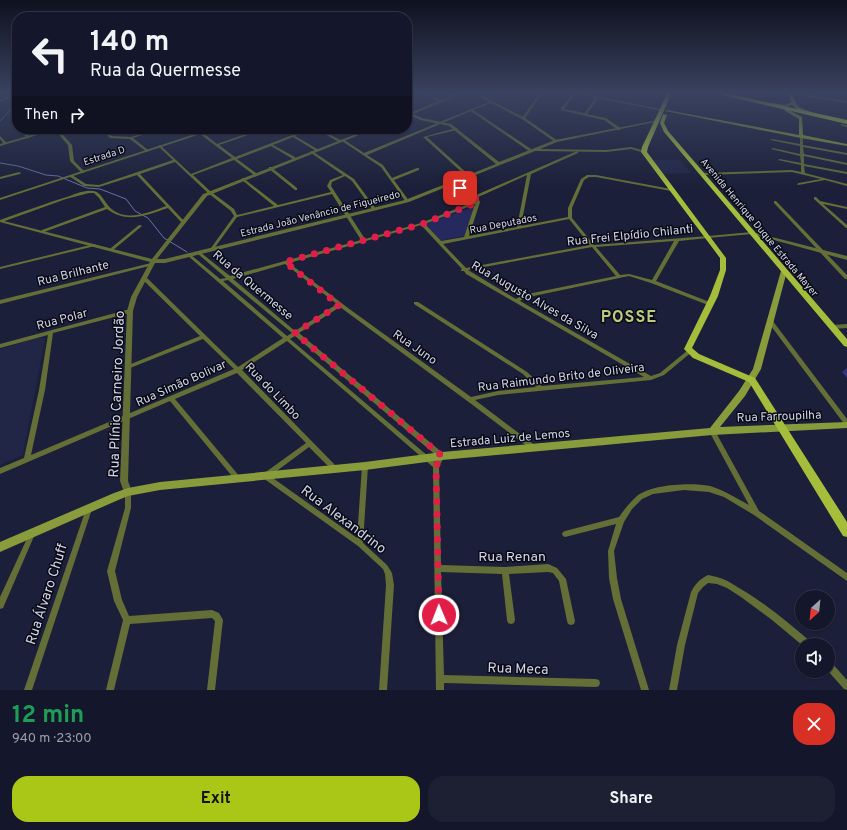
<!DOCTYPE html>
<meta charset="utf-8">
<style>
:root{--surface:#14172b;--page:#1d2033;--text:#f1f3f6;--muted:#9d9fa9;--line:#333647;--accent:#aac718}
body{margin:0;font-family:Overpass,sans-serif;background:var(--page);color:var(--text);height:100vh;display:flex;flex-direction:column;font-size:15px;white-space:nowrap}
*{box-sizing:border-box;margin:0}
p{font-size:13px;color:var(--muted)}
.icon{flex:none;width:22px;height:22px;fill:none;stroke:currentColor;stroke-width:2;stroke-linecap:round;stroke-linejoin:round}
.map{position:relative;height:690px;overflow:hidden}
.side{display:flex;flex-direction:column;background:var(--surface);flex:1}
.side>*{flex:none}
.top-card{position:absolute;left:12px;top:12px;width:400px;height:122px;border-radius:16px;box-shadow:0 1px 3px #0004,0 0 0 1px var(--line);background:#14172b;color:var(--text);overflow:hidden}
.needle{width:26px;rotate:207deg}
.buttons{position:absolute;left:795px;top:590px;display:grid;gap:8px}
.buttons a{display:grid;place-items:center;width:40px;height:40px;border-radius:50%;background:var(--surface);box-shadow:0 1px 3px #0004,0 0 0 1px var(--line);font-size:20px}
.pin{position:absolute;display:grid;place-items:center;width:34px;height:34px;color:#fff;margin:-17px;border-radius:8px;box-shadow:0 2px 6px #0006}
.me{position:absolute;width:44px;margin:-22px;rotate:359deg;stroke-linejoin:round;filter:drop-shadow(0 0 3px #0008)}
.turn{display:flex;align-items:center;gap:14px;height:84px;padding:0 12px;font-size:18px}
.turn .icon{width:52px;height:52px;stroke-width:2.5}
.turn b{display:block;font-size:28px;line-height:34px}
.then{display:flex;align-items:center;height:38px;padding:0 12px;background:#0003;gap:8px;font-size:15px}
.round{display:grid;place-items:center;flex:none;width:42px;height:42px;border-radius:16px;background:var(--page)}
.head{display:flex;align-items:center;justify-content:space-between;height:68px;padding:0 12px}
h1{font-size:24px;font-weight:700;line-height:30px;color:#1e9e55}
.primary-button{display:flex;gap:8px;margin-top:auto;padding:8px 12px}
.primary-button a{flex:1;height:46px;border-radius:16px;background:var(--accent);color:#111;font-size:16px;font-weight:700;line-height:46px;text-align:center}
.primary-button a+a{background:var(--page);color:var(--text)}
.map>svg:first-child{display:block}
</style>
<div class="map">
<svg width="847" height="690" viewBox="0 0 847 690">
<rect width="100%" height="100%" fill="#1b1f39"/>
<g fill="#212646">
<polygon points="476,92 532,92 524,102 509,108"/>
<polygon points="653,160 680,160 691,173 663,174"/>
<polygon points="37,338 45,338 23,455 0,465 0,349"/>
</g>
<polygon fill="#25295d" points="475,206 464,236 439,241 426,224"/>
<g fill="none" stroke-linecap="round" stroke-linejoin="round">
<g stroke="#696fa9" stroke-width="1">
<polyline points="0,121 17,103"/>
<polyline points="0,163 18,166 46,175 58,176 87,188 100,189 126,199 135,211 148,218 164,238 187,252"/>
</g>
<g fill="#636f36" fill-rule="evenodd">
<polygon points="421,92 425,92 443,102 441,103"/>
<polygon points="471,92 475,92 523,117 540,92 543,92 525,118 558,141 555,142 522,119 491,103 473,110 531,149 531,151 529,151 471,111 367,155 383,165 392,178 417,168 419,168 419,170 394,180 409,201 407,202 406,202 381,167 342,141 339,142 316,129 320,129 340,140 343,139 364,153 489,102"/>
<polygon points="573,93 575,94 564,109 585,113 596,97 598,97 598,98 587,114 606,118 620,128 620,130 618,130 604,120 585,116 561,110 561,108"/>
<polygon points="0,95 10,97 0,102 0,100 6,97 0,97"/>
<polygon points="14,111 17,111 17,113 13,113 13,112"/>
<polygon points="12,116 17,121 17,124 11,117"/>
<polygon points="841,124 847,125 847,127 841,126"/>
<polygon points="456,128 458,129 457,130 427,137 469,175 469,177 467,177 423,137"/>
<polygon points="19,129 23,129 29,136 29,138 27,138"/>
<polygon points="54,129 58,129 72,145 74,161 84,171 84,173 82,173 70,161 68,145"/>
<polygon points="101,129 105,129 112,136 131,137 157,129 162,129 133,138 148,150 148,152 147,152 130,139 110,138"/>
<path d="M260 129H265L219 145 235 157 308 129H313L295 136 319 150 316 151 293 137 273 145 295 157V159H293L271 146 237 159 256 173V175H254L234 160 193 175 210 191 234 209 237 215 274 206 242 180V178H243L278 205 331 192 327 186 330 180 343 175 311 153V151H312L354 179 376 209 375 210H373L352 181 345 176 332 182 331 186 365 239 421 223 476 201 451 184V182H453L474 196 577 151H578V153L531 174 521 226 568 217V208L581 179 587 175H596L671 189 673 190 671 191 596 177H589L584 180 572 208V218L594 245 708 236 710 237 708 238 679 241 656 281 712 303V305H708L651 283 629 276 524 298 520 301 651 376 660 373 688 350H692L693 351 664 375 651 380 498 395 475 400 536 446 537 448 536 450 534 451 532 450 470 403 340 307 299 333 444 454 445 456 439 466 441 565 505 567 548 564 557 568 566 579 575 621 574 624 571 625 568 624 567 621 559 581 553 573 548 572 509 574 515 620 514 623 511 624 508 623 507 620 502 574 441 572 444 675 596 679 599 680 600 683 599 686 596 687 444 683V690H436L433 467 287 341 242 370 337 467 338 469 337 471 335 472 333 471 309 447 270 476 357 538 362 466 363 464 365 463 367 464 368 466 363 543 387 565 392 573 394 585 387 690H379L386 585 385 574 383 569 358 546 263 478 262 476 263 474 306 443 237 373 175 399 240 477 241 479 240 481 238 482 236 481 170 401 0 474V468L24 458 39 390 48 335 0 348V344L130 309 132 311 130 313 53 333 45 390 31 455 234 369 203 339 130 368H126L125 367 126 366 200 336 142 279V277H146L238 367 283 338 188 256V254H190L220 279 226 278 198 254V252H200L230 276 361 240 332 194 237 217 213 250H211V248L234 216 231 211 208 193 175 162 140 174 184 221V223H182L168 208C147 215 127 224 107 209L44 232H42V230L105 207 99 198 94 193H89L66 199 2 222H0V220C23 212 46 203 70 196 77 193 86 190 94 191 100 192 103 199 107 204 121 224 148 213 166 206L137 175 99 187 84 186 69 176 72 175 86 184 99 185 173 160 159 147 158 146 160 145 191 174 232 158 200 134V132H202L217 144ZM527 175 517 227 469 236 480 202 479 200 476 198ZM475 204 464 237 441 241 425 224ZM569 219 590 245 466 268 443 244ZM421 225 462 269 461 270V271H464L466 274 644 377 542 386 527 372 418 302H414V304L523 374 536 387 498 391 471 397 348 308 289 263 363 242H365L366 241ZM674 241 652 280 629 274 620 275 596 247ZM592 247 616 276 523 295 516 299 468 270ZM285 264 337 304 295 331 233 279ZM228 280 292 333 287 336 223 281ZM295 336 438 457 435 462 290 339Z"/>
<polygon points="350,129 354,129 361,134 358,135"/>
<polygon points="0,136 6,142 6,144 4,144 0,139"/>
<polygon points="800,136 803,137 803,145 847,153 847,155 803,147 804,154 847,163 847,165 804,156 804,164 847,172 847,174 804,166 805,173 847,184 847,186 825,180 798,185 797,184 799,183 821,179 792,172 702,175 700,174 702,173 792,170 801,172 801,165 778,160 780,159 801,163 800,156 771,149 773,148 800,154 800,146 770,140 772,139 800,144"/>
<polygon points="269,167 271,167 297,188 297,190 295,190 269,169"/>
<polygon points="19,172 21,173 20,174 0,179 0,177"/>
<polygon points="814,197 816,197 820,201 847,207 847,209 823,204 847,225 847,228 846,228 814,199"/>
<polygon points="774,201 776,201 847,275 847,279 845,279 774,203"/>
<polygon points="139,225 140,225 142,226 113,250 111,250 111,248"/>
<polygon points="94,244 96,245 95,246 0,269 0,267"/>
<polygon points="151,263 153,263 153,265 0,304 0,300"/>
<polygon points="770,319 772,320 847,419 847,425 845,425 768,322 768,321"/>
<polygon points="847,324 847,328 832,329 830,327 832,325"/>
<path d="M712 428 714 429 759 511 847 573V581L754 515 724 497 709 492 684 490 653 494 642 499 632 509 624 522 614 551 617 578 621 599 649 690H641L613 599 609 578 608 551 616 524 565 537 563 536 562 534 563 532 565 531 619 517C624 510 630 502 637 496 651 484 692 482 710 486 724 490 736 498 749 505L710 433 709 431 710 429Z"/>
<polygon points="128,489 130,490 131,492 131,508 115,571 122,600 129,616 212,610 219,613 223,620 215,690 207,690 215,621 212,618 130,624 114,690 106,690 123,620 114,601 107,571 125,508 125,492 126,490"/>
<polygon points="89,506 91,507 92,509 32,690 24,690 86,509 87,507"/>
<polygon points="32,531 34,532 35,534 3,608 0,609 0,597 30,532"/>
<path d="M708 575C711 576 714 576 717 577 725 579 733 584 739 588 765 603 788 622 811 642L812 645H802L772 620 741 597 727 588 717 584 708 583 703 587 698 593 685 645 677 690H669L677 645 691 592C695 584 700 579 708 575Z"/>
<polygon points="828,661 831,662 847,680 847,690 844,689 828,671"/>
</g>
<g fill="#636f36" fill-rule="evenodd">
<polygon points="461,92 466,92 413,114 422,118 451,124 499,162 555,140 658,120 660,121 557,142 540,149 606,150 631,147 645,151 645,153 631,149 606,152 535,151 409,202 165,263 155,263 137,297 133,311 128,481 132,492 131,495 128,496 125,495 120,481 127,311 131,297 150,262 0,222 0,220 152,259 203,194 369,129 374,129 207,196 157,259 165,259 405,200 496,164 449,126 420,120 410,115 407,116 407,112 410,113"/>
<polygon points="566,92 575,92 665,110 663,111"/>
<polygon points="790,92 847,101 847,103 791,94"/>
<polygon points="52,129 58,129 0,146 0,144"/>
<polygon points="210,129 216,129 0,200 0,198"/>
<polygon points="752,232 847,256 847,260 752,234 708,238 706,237 708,236"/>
</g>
<g fill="#889c3b" fill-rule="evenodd">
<path d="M786 92H793C796 107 798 108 812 112V114L798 110 792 105 785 107 772 105V103H773L785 105 791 102 789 94Z"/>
<polygon points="785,109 787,109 802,117 803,135 847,144 847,146 801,138 665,111 667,110 799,135 799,119 785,111"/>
<polygon points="784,269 787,271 761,369 745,396 720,427 847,422 847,428 712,435 442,460 365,470 160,490 128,496 116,501 0,552 0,542 114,493 128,488 160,482 365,462 442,452 710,428 739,391 753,369 781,271"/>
</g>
<g fill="#a4be3b" fill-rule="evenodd">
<polygon points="668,92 672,92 648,147 647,152 726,258 726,270 718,296 692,348 699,354 755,378 847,522 847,537 843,536 749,382 693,358 684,349 710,296 720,270 720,258 641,152 642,147"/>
<polygon points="663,114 667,115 664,123 668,131 847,339 847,347 844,346 664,132 660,123"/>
</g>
<polygon fill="#bedd37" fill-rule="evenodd" points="709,92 720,92 847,120 847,124"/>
</g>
<polygon fill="#34367b" points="847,368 847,378 842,372"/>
<linearGradient id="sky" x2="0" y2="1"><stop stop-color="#0f111f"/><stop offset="0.49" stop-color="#39425f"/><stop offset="1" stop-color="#39425f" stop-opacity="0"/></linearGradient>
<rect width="847" height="189" fill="url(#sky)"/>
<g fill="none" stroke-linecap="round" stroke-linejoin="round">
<polyline stroke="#e11d48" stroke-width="7" stroke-dasharray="0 12.6" points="439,615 436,466 442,456 295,333 339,305 285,262 422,224 478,202 475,197 460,188"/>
</g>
<g text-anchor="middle" stroke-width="3" stroke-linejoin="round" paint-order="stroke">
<g font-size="10" fill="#d1d5e6" stroke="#090a16">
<text transform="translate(104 155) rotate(-18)" y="4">Estrada D</text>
<text transform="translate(320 213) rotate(-14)" y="4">Estrada João Venâncio de Figueiredo</text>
<text transform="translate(503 223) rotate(-11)" y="4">Rua Deputados</text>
<text transform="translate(760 227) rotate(50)" y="4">Avenida Henrique Duque Estrada Mayer</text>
</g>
<g font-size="12" fill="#d1d5e6" stroke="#090a16">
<text transform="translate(630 235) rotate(-6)" y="4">Rua Frei Elpídio Chilanti</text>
<text transform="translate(73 273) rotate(-14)" y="4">Rua Brilhante</text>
<text transform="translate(253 285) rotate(40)" y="4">Rua da Quermesse</text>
<text transform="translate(535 300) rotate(30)" y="4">Rua Augusto Alves da Silva</text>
<text transform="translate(62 319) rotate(-15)" y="4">Rua Polar</text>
<text transform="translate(415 347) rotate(35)" y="4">Rua Juno</text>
<text transform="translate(561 377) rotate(-7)" y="4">Rua Raimundo Brito de Oliveira</text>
<text transform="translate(181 383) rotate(-24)" y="4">Rua Simão Bolivar</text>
<text transform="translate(273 391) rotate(46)" y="4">Rua do Limbo</text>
<text transform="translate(779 416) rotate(-2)" y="4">Rua Farroupilha</text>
<text transform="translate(510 438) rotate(-5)" y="4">Estrada Luiz de Lemos</text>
</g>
<g font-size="14" fill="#d1d5e6" stroke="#090a16">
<text transform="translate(116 394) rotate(-88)" y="5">Rua Plínio Carneiro Jordão</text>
<text transform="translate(344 519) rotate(37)" y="5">Rua Alexandrino</text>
<text x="512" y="561">Rua Renan</text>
<text transform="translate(46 594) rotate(-72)" y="5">Rua Álvaro Chuff</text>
<text transform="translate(518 668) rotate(2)" y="5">Rua Meca</text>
</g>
<g font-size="16" font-weight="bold" letter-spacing="1" fill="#bacc82" stroke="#090a16">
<text x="629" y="322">POSSE</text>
</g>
</g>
</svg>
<div class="buttons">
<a><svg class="needle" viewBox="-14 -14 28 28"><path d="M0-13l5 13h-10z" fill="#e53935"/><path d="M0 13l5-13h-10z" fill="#9d9fa9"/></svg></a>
<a><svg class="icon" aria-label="sound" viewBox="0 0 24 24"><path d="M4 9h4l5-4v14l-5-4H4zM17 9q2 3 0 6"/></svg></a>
</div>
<div class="pin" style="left:460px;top:188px;background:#d93025"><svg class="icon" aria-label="arrive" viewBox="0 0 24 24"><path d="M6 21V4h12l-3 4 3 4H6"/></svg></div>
<svg class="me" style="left:439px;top:615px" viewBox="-20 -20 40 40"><circle r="17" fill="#e11d48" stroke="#fff" stroke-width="3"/><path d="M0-11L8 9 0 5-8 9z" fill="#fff"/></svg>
<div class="top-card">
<div class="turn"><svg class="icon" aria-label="left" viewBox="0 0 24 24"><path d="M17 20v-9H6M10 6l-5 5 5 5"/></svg><div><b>140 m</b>Rua da Quermesse</div></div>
<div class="then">Then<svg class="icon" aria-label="right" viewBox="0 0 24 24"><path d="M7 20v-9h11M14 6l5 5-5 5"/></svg></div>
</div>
</div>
<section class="side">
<div class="head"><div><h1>12 min</h1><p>940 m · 23:00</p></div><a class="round" style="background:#d93025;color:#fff"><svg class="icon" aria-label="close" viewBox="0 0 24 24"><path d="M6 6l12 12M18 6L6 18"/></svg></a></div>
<div class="primary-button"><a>Exit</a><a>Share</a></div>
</section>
